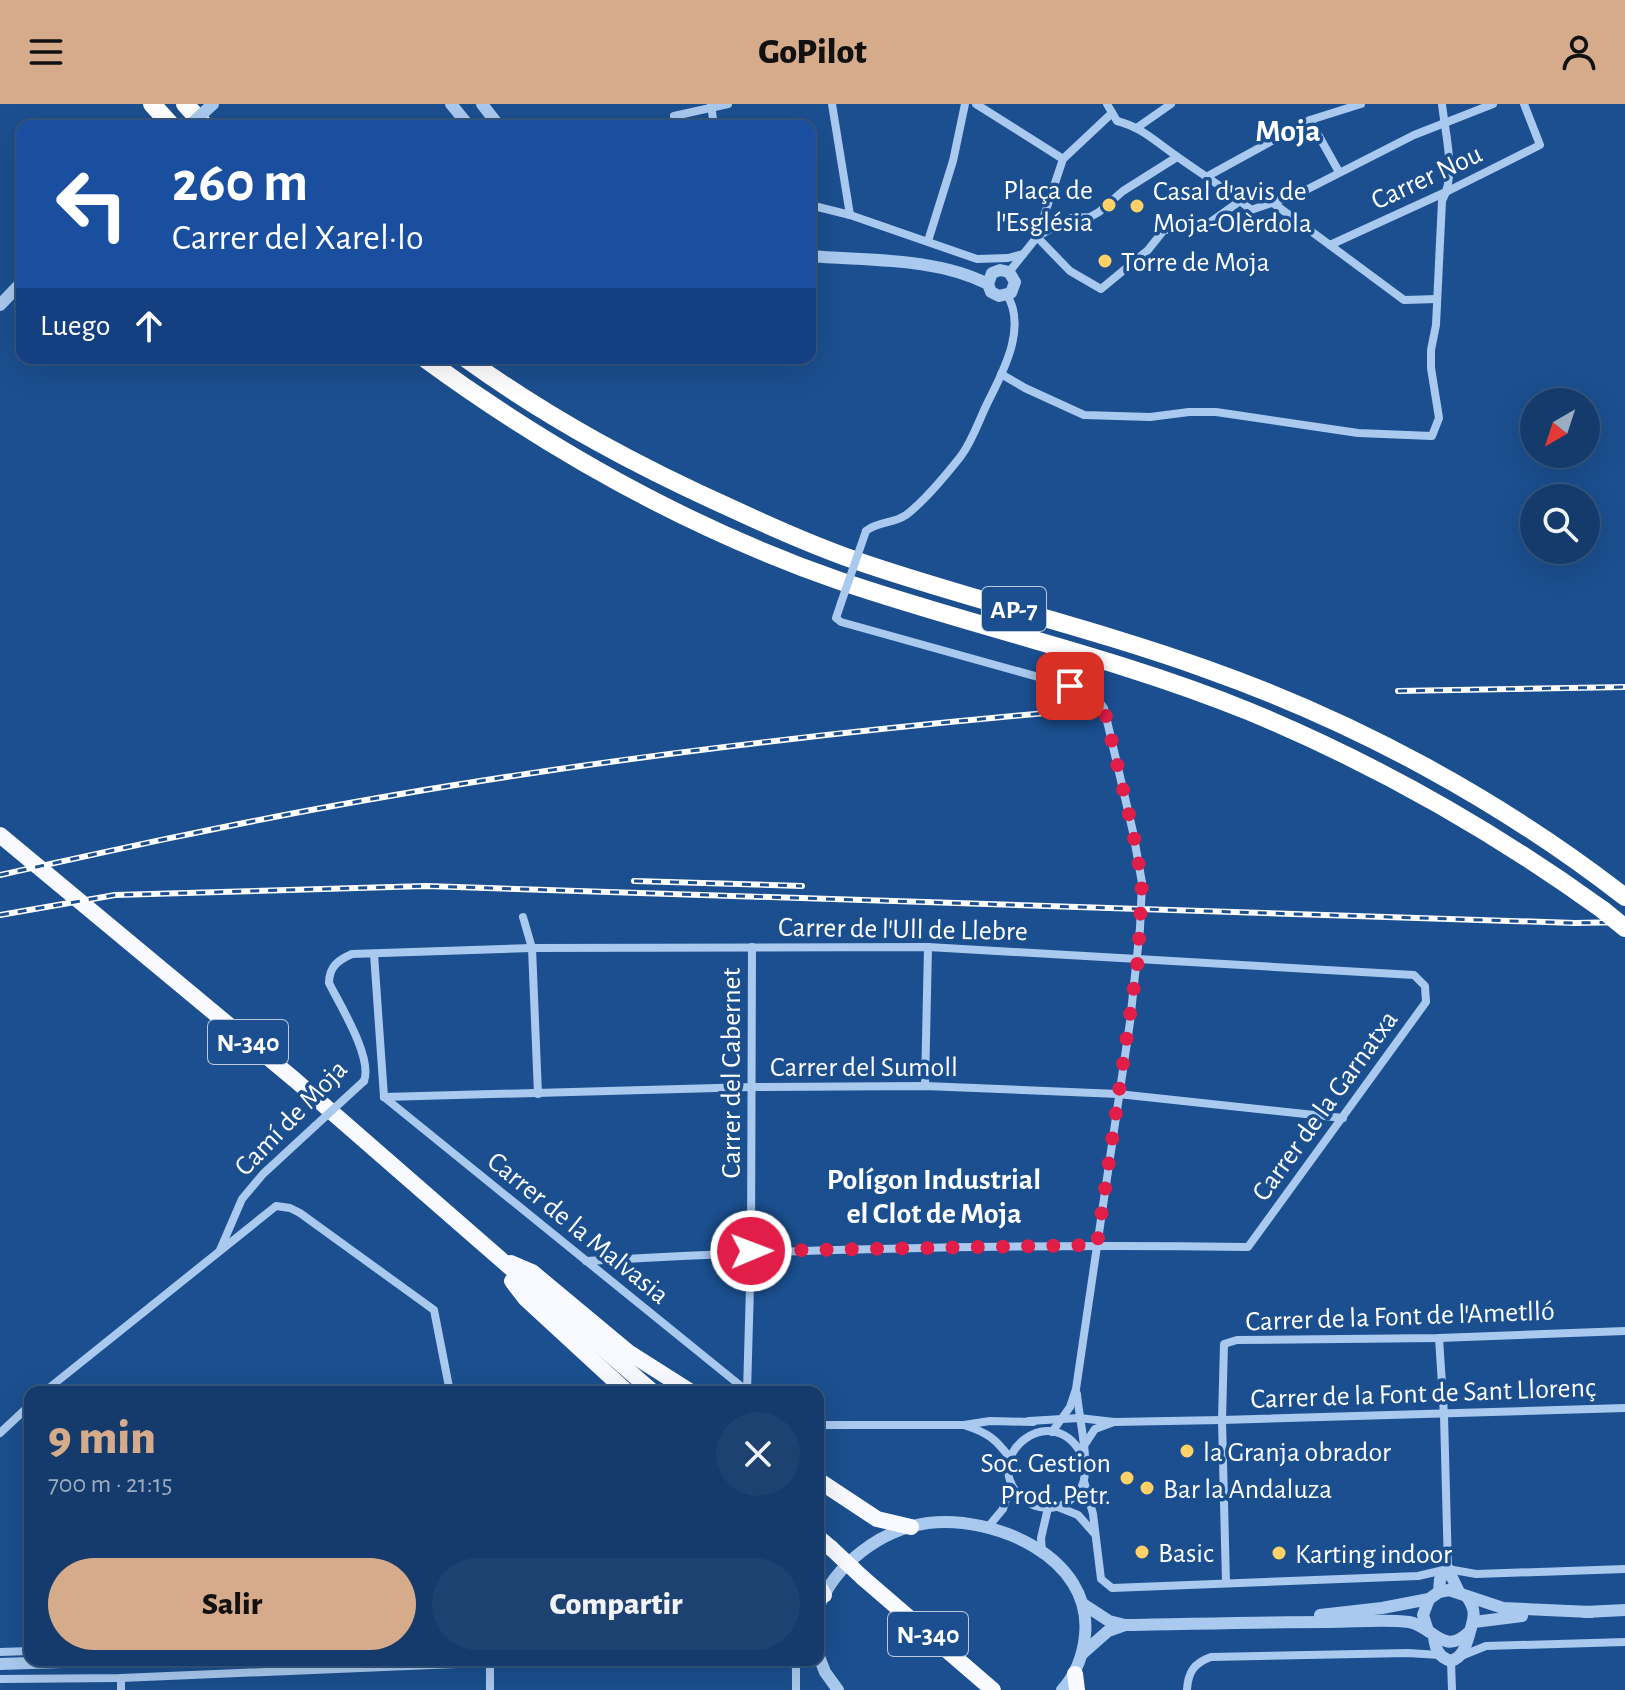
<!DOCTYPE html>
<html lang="es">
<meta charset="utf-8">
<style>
:root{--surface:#143b6b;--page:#1d4271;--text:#f1f3f6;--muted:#9dadc1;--line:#33557e;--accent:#d6ab8b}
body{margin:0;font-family:"Alegreya Sans",sans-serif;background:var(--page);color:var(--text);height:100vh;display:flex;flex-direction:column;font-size:30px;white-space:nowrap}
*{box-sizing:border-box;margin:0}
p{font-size:26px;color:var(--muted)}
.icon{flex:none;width:44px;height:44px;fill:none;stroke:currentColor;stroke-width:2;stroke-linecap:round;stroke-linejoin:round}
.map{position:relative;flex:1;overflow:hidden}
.panel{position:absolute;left:24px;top:1282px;width:800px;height:280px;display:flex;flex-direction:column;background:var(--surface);border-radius:16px;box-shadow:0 8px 32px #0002,0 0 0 2px var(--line)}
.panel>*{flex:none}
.hud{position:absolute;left:16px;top:16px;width:800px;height:244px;border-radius:16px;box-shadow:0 8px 32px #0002,0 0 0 2px var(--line);background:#1a4fa0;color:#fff;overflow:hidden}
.needle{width:52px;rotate:219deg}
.controls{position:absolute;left:1520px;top:284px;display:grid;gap:16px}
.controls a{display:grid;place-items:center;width:80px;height:80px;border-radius:50%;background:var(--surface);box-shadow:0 8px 32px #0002,0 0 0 2px var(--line);font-size:40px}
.pin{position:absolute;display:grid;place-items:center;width:68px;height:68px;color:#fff;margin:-34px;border-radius:16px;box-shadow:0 4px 12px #0006}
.me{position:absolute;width:88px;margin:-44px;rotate:89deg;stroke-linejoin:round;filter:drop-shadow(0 0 6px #0008)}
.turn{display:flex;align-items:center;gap:28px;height:168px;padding:0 24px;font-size:36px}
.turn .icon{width:104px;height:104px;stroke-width:2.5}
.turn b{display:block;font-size:56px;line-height:68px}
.then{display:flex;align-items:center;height:76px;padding:0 24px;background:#0003;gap:16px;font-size:30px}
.round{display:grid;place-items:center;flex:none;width:84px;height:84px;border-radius:42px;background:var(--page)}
.headline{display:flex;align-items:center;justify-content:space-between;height:136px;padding:0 24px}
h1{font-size:48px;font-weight:800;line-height:60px;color:var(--accent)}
.button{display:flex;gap:16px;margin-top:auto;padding:16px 24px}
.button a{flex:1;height:92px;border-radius:48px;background:var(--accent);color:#111;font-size:32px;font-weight:800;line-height:92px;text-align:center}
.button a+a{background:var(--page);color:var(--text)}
header{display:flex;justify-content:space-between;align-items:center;height:104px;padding:0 24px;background:var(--accent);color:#111;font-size:36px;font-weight:800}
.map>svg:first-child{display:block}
</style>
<header><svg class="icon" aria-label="menu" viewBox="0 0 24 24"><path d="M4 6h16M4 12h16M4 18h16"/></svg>GoPilot<svg class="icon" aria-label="person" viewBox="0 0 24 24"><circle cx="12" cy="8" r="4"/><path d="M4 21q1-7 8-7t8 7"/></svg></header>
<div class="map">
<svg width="1625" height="1586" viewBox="0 0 1625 1586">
<rect width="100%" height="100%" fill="#1b4f8f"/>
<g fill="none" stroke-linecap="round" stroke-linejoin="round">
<g stroke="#a9c9ee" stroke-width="8">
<polyline points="832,0 850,111"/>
<polyline points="976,0 1063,55"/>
<path d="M1107 0 1117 17C1141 23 1155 37 1175 51 1201 70 1227 85 1251 106L1300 89 1414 31 1493 0"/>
<polyline points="711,1 714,22"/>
<polyline points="674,12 728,0"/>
<polyline points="1310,16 1339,68"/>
<polyline points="1138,23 1171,0"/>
<polyline points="1208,72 1310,16 1361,0"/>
<polyline points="1273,99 1404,196 1437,195"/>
<polyline points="810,101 850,111 977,155 1008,154 1023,150"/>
<polyline points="1038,132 1071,114 1090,113 1099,108 1123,87 1177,53"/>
<polyline points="1037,133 1070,167 1101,185 1148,146 1164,126 1202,124 1240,97"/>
<polyline points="928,137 953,57 965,0"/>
<polyline points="1330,141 1448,87 1540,41 1524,0"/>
<polyline points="1009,168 1037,133 1063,55 1112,9"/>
<path d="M1001 270 1025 284 1084 311 1150 313 1189 308H1216L1358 329 1432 332 1439 314 1431 264V246L1436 221 1442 97C1457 71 1445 29 1442 0"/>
<path d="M866 427C878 417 893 420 906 411 926 396 946 371 961 352 972 337 978 319 986 302 1001 271 1028 225 1007 191"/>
<polyline points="841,499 836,514 841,518 1085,586 1096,593 1104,604 1133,728 1142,779"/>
<polyline points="523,813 532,844 538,990"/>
<polyline points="374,850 384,993"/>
<path d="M364 977C373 954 340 901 329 879 329 863 338 856 352 850L532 844 928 843 1414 871 1425 882 1426 898 1248 1143C1027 1140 807 1144 586 1157"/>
<polyline points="925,982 928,843"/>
<polyline points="384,993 753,983 925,982 1118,990 1343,1014"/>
<polyline points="384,993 747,1287"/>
<polyline points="220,1146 242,1095 263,1070 315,1022"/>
<polyline points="1439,1234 1444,1311 1448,1465"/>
<polyline points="44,1288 276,1102 290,1104 300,1109 434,1206 450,1288"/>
<polyline points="747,1288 751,1147 752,843"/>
<path d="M1077 1290C1079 1314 1091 1362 1082 1382 1076 1394 1063 1404 1048 1404 1038 1404 1028 1400 1021 1393 978 1352 1055 1291 1084 1355"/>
<polyline points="1029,1317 1079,1314 1114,1318 1222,1316 1625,1304"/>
<polyline points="818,1321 964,1321 990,1317 1033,1318"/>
<path d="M964 1321C988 1329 995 1334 1010 1354"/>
<polyline points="1052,1328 1070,1303 1076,1285 1130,918 1140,824"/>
<polyline points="0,1329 30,1301"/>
<polyline points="1085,1340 1095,1325 1114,1318"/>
<polyline points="1084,1377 1093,1410 1101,1475 1112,1484 1418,1472 1448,1465 1476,1470 1625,1465"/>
<polyline points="1058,1403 1078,1411 1094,1429"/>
<polyline points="988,1423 1003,1405 1011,1379"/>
<polyline points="1042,1448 1041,1434 1048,1404"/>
<polyline points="1226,1479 1222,1316 1224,1240 1237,1236 1439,1234 1625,1227"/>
<polyline points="0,1548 30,1547"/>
<polyline points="1461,1552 1486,1542 1625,1538"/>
<polyline points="792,1556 796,1564 796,1586"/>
<polyline points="1451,1557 1452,1586"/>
<polyline points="490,1558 490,1586"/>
<polyline points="121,1574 121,1586"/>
<polyline points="0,1575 121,1574 549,1556"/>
<path d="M1187 1586C1188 1568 1194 1559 1211 1553L1408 1549 1440 1551"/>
</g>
<g stroke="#a9c9ee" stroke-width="12">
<polyline points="451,0 469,22"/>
<polyline points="482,0 499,22"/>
<path d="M810 152C868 157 935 153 988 180L991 188 999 192 1011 189 1015 178 1009 168 1000 166 992 169 988 180"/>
<polyline points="0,201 22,178"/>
<polyline points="1439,1488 1440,1475 1448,1465 1459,1488"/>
<path d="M1083 1500 1109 1517 1125 1521C1193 1520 1261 1518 1329 1518 1355 1518 1384 1515 1409 1518 1433 1522 1443 1553 1469 1528"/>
<path d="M818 1505C834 1461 881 1425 928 1419 994 1411 1093 1453 1085 1531 1083 1553 1076 1570 1062 1586"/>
<polyline points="1585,1508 1625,1506"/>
<polyline points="1320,1511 1382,1504 1429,1495 1439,1488 1449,1486 1503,1504 1591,1508"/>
<polyline points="1474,1518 1522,1512"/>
<polyline points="1428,1527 1423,1511 1429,1495"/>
<path d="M1434 1532C1435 1544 1438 1553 1451 1557 1464 1552 1465 1543 1469 1531 1473 1516 1478 1508 1467 1493"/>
<polyline points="818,1550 825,1568 838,1586"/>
<polyline points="1082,1550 1108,1527 1125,1521"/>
<polyline points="0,1560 126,1556"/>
</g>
<g stroke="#f8faff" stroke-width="16">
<polyline points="0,731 295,976 653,1288"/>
<polyline points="511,1159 532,1168 628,1248 691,1288"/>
<polyline points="512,1177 525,1194 627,1288"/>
<polyline points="818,1376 877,1415 911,1423"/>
<polyline points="818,1433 831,1444"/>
<polyline points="863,1474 993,1586"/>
<polyline points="818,1481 824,1491"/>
<polyline points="1075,1570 1077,1586"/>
</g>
<g stroke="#fff" stroke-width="18">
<polyline points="152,0 172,22"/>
<polyline points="185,0 205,22"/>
<path d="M424 254C551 347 691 425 840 477 975 523 1116 553 1248 607 1374 659 1492 726 1603 806"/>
<path d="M465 254C551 316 639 363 735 406 778 426 821 445 866 460 979 498 1095 525 1206 565 1356 618 1500 696 1625 793"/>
</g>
<g stroke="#fff" stroke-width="6">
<g id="rail">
<polyline points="1398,587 1625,583"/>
<path d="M0 771C118 745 236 719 355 698 595 655 838 627 1080 606"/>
<polyline points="634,777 802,782"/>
<polyline points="0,811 115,791 426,782 1575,819 1625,818"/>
</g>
</g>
<use href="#rail" stroke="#1b4f8f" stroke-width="3" stroke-dasharray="9" stroke-linecap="butt"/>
<g stroke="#a9c9ee" stroke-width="8">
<polyline points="841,499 866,427"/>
<polyline points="1140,824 1142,779"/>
<polyline points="315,1022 364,977"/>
</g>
<polyline stroke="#a9c9ee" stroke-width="12" points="189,22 213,0"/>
<polyline stroke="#f8faff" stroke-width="16" points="831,1444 863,1474"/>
<polyline stroke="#fff" stroke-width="18" points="1603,806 1625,824"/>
</g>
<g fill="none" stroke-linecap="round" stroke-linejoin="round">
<polyline stroke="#e11d48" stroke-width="14" stroke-dasharray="0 25.2" points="751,1147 1097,1141 1138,855 1142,779 1133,728 1104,604 1090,589 1070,582"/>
</g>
<g fill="#ffd166" stroke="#1b4f8f" stroke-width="3">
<circle cx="1109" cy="101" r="8"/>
<circle cx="1137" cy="102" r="8"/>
<circle cx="1105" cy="157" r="8"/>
<circle cx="1187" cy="1347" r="8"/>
<circle cx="1127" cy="1374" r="8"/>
<circle cx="1147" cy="1384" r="8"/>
<circle cx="1142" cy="1448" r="8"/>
<circle cx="1279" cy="1449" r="8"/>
</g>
<g text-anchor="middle" stroke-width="7" stroke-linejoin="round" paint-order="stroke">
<g fill="#1b4f8f" stroke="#bbcadd" stroke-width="2">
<rect x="982" y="483" width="64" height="44" rx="6"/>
<rect x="208" y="916" width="80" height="44" rx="6"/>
<rect x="888" y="1508" width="80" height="44" rx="6"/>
</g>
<g font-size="26" font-weight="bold" fill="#fff">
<text x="1014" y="514">AP-7</text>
<text x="248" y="947">N-340</text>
<text x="928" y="1539">N-340</text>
</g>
<g font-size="28" fill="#fff" stroke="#1b4f8f">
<text transform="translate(1426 72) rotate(-25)" y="10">Carrer Nou</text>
<text transform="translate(903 824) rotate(1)" y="10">Carrer de l'Ull de Llebre</text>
<text x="864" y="972">Carrer del Sumoll</text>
<text transform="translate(730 969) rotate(-90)" y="10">Carrer del Cabernet</text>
<text transform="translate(1324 1001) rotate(-54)" y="10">Carrer de la Garnatxa</text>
<text transform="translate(290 1013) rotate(-46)" y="10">Camí de Moja</text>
<text transform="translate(579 1123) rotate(39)" y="10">Carrer de la Malvasia</text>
<text transform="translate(1400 1211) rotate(-2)" y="10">Carrer de la Font de l'Ametlló</text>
<text transform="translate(1423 1288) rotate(-2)" y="10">Carrer de la Font de Sant Llorenç</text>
</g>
<g font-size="28" fill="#fff" stroke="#1b4f8f" text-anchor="start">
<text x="1093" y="95" text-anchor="end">Plaça de<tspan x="1093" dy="32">l'Església</tspan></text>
<text x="1153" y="96">Casal d'avis de<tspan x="1153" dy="32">Moja-Olèrdola</tspan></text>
<text x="1121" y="167">Torre de Moja</text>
<text x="1203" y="1357">la Granja obrador</text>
<text x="1111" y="1368" text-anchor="end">Soc. Gestion<tspan x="1111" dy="32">Prod. Petr.</tspan></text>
<text x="1163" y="1394">Bar la Andaluza</text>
<text x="1158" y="1458">Basic</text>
<text x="1295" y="1459">Karting indoor</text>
</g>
<g font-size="30" font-weight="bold" fill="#fff" stroke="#1b4f8f">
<text x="934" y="1085">Polígon Industrial<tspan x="934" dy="34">el Clot de Moja</tspan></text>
</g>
<g font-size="32" font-weight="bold" fill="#fff" stroke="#1b4f8f">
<text x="1288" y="37">Moja</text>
</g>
</g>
</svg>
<div class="controls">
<a><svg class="needle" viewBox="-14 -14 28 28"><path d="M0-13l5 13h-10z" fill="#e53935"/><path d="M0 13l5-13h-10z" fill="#9dadc1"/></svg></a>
<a><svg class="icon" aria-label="search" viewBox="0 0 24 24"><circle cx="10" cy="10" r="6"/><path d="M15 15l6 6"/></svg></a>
</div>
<div class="pin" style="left:1070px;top:582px;background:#d93025"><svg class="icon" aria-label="arrive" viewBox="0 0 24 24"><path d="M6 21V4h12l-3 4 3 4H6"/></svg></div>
<svg class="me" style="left:751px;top:1147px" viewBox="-20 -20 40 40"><circle r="17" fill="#e11d48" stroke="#fff" stroke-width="3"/><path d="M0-11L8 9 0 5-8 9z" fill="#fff"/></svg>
<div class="hud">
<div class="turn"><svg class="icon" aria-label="left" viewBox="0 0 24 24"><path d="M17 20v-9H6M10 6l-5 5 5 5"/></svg><div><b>260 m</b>Carrer del Xarel·lo</div></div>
<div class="then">Luego<svg class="icon" aria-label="ahead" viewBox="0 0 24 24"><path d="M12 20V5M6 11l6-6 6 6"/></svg></div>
</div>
<section class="panel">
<div class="headline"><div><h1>9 min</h1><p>700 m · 21:15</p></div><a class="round"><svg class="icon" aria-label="close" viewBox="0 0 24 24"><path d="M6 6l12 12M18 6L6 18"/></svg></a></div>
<div class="button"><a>Salir</a><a>Compartir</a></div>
</section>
</div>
